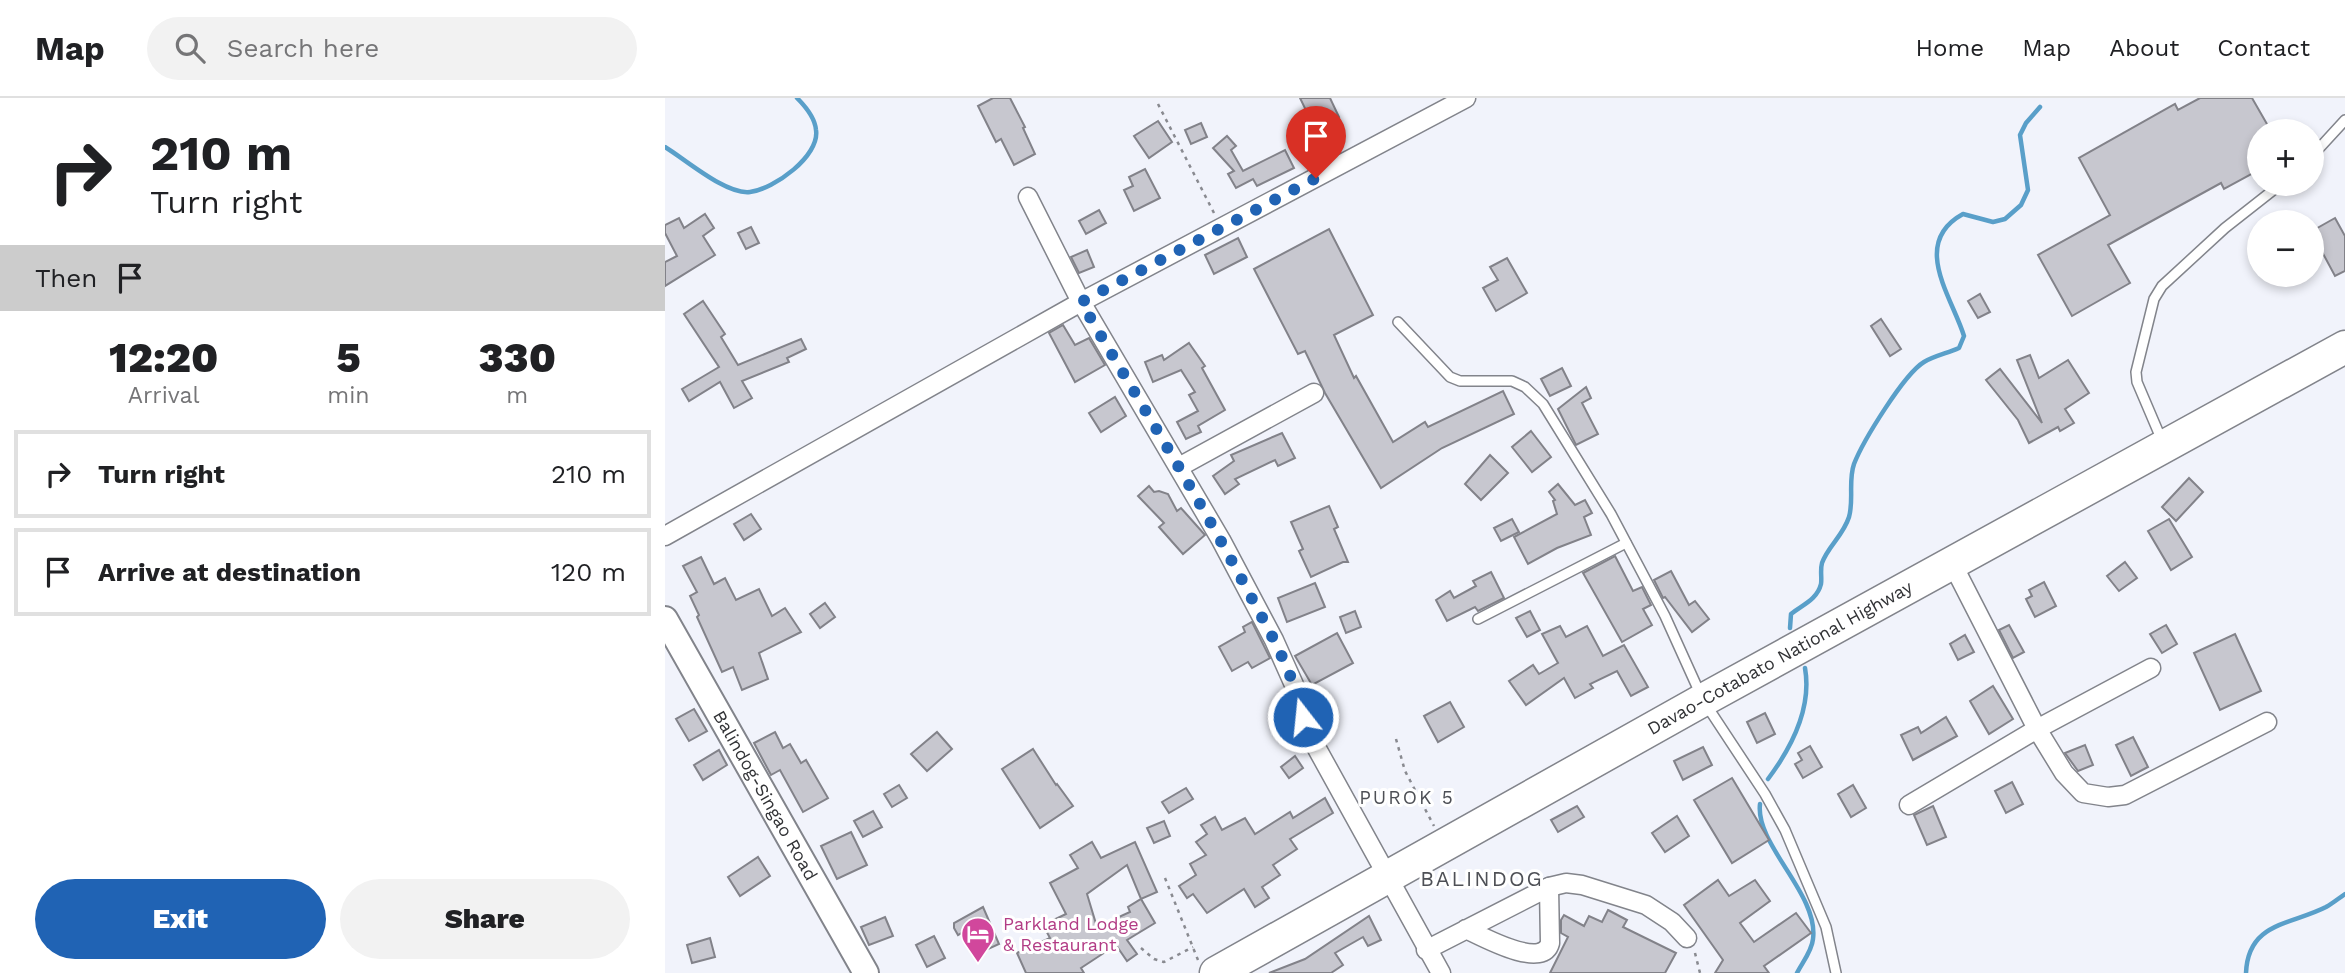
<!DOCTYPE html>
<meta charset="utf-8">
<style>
:root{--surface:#fff;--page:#f2f2f2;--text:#202124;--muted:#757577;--line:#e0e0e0;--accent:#2063b4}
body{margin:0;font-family:"Work Sans",sans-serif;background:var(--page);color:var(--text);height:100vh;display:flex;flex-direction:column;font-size:26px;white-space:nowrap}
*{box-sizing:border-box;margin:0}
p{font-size:23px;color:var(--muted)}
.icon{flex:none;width:38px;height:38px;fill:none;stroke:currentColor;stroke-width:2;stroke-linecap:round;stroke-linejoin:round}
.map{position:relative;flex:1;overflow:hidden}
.sheet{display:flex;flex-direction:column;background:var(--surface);width:665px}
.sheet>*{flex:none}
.top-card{background:#fff;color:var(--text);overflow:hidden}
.fabs{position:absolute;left:1582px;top:21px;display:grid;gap:14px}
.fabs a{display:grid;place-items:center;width:77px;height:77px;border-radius:50%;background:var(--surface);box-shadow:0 4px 10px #0003;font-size:35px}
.pin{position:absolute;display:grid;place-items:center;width:60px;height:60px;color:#fff;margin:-72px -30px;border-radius:50% 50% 50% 0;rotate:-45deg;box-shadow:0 0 7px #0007}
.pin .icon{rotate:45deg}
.me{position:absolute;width:77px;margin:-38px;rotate:344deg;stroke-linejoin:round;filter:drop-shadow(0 0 5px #0008)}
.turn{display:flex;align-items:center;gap:24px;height:147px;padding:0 35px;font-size:32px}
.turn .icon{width:91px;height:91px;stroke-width:2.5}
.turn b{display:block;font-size:49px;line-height:60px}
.then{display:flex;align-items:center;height:66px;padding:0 35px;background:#0003;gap:14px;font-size:26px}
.eta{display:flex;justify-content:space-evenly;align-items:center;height:119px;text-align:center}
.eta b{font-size:42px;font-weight:800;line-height:49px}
.primary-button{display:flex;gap:14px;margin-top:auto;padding:14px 35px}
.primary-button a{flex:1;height:80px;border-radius:42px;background:var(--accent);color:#fff;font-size:28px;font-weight:800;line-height:80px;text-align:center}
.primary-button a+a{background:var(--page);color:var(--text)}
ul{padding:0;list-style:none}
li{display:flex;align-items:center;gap:21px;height:88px;margin:0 14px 10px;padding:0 21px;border:4px solid var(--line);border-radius:0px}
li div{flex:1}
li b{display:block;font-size:26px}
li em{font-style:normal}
header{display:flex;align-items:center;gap:42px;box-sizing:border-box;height:98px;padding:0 35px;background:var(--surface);border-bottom:2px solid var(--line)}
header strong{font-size:33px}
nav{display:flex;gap:38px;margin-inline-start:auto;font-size:24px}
.search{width:490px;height:63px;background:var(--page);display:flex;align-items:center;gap:18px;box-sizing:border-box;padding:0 24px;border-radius:38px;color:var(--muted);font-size:26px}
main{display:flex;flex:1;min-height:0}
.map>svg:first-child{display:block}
</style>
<header>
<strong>Map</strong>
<div class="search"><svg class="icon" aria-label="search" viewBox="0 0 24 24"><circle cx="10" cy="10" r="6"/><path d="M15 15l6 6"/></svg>Search here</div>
<nav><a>Home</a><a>Map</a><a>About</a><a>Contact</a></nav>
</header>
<main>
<section class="sheet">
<div class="top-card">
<div class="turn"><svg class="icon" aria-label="right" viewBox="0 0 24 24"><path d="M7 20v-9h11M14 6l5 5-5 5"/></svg><div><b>210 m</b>Turn right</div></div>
<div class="then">Then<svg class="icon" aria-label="arrive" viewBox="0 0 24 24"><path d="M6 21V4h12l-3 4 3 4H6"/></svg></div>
</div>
<div class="eta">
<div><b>12:20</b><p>Arrival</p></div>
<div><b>5</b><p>min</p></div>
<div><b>330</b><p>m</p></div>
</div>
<ul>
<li><svg class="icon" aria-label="right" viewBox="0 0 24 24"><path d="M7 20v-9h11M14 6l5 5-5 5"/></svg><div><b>Turn right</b></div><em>210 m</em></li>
<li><svg class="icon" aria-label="arrive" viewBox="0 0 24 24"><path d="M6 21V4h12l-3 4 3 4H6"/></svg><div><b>Arrive at destination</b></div><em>120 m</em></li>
</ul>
<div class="primary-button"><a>Exit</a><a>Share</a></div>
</section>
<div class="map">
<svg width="1680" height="875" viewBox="0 0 1680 875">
<rect width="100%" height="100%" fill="#f1f3fb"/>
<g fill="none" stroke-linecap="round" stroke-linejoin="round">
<g stroke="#599fc9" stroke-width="4.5">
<path d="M0 49C20 61 61 97 85 94 109 91 155 58 151 32 150 20 140 8 132 0"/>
<path d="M1125 530 1126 516C1137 507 1152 502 1156 486 1157 480 1155 472 1157 465 1163 448 1178 438 1184 419 1189 402 1183 383 1189 366 1198 343 1239 276 1259 264 1269 258 1283 255 1294 250L1299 238C1287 199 1245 145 1298 116L1328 124 1340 121 1356 107 1363 92 1355 37 1361 25 1375 9"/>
<path d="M1103 681C1127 649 1147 610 1140 570"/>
<path d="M1095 706C1090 747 1154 796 1148 841 1147 853 1137 865 1132 875"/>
<path d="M1581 875C1583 824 1626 827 1661 809 1668 805 1674 800 1680 796"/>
</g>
</g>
<g fill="#c7c7cf" stroke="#828289" stroke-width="2">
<polygon points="328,0 345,0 360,29 358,30 370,56 349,67 336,41 331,44 313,8"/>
<polygon points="635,0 665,0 674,19 650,31"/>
<polygon points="1535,0 1587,0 1606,33 1594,33 1594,72 1559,91 1556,85 1443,147 1465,185 1407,218 1373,157 1445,117 1414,60 1510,6 1513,12"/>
<polygon points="493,23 507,44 484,60 469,38"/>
<polygon points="536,25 542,39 526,46 520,32"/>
<polygon points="562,38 571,48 566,52 578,73 620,52 629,70 592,88 588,81 571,90 563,76 569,73 548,50"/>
<polygon points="480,71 495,100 469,113 459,92 468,88 464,79"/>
<polygon points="434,112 441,125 421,136 414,123"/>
<polygon points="40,116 49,130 38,138 50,157 0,188 0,164 12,158 0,135 0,127 14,120 19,130"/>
<polygon points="1670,120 1680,138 1680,173 1670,178 1647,135 1647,133"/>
<polygon points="86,129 94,145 81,151 73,135"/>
<polygon points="664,131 708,217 669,237 689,280 691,278 728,344 760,324 763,329 838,293 849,316 777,350 716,390 660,295 640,253 633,256 589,171"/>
<polygon points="573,140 582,159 549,176 540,157"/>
<polygon points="422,152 429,169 414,175 406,159"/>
<polygon points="842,160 862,195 831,213 818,190 833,182 825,169"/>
<polygon points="1315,196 1325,214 1313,220 1303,203"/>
<polygon points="38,203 60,236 56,239 73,267 136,241 141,251 122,260 124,264 77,283 87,300 69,310 55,284 24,303 17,291 54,269 19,216"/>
<polygon points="1216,221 1236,251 1225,258 1206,228"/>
<polygon points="398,227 410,247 424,240 440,267 410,284 384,235"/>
<polygon points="524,245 540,268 537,270 560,312 533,328 536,334 521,341 512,324 533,313 524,297 530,294 516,272 488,284 480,264 497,257 499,262"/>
<polygon points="1365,257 1374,280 1403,262 1424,295 1400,311 1409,325 1395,333 1393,329 1364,345 1353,322 1321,282 1335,271 1377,325 1352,262"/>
<polygon points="897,270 906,288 885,298 876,281"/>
<polygon points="921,289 926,300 917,305 933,336 911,347 893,311"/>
<polygon points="450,299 461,318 436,334 424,315"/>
<polygon points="866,333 886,359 867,374 847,349"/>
<polygon points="617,335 630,360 613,368 610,362 570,381 574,386 560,396 548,378 569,363 566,357"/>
<polygon points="825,357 843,375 816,402 800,386"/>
<polygon points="1524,380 1538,394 1511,423 1497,409"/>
<polygon points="893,386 910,407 920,402 927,415 919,419 926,437 892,450 863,466 849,439 892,416 888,403 890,402 884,394"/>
<polygon points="484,388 489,394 494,393 503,396 512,413 516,410 540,437 518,456 494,429 499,425 473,398"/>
<polygon points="664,408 673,429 669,431 683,464 678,464 646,479 634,453 638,451 626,424"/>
<polygon points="86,416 96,431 79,442 69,426"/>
<polygon points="847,421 854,434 836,443 829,430"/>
<polygon points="1504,421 1527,459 1506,472 1483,433"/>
<polygon points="950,458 968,493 977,489 986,507 978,511 987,527 957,544 918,475"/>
<polygon points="36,459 49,486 60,480 71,502 94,491 107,518 120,510 136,534 94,555 103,581 77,592 68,569 57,574 32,519 34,517 25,498 32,494 18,468"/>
<polygon points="1460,464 1472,480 1454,493 1442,478"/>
<polygon points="1006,473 1024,507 1030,503 1044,521 1027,534 1000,499 998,500 989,482"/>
<polygon points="826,474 839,500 813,513 810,509 782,523 771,502 785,493 789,500 811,488 808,483"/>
<polygon points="1379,484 1391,508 1370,519 1361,501 1367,498 1364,492"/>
<polygon points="650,485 660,509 622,524 613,500"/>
<polygon points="160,505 170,519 155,530 145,516"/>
<polygon points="690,513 696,529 681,535 675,519"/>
<polygon points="865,513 875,532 862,539 851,520"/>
<polygon points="587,524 605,560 587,570 583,564 567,573 554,549 580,534 578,529"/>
<polygon points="1344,527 1359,554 1348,560 1334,532"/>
<polygon points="1501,527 1512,546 1497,555 1485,536"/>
<polygon points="895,528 901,539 922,528 938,558 959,547 983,589 966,598 952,573 925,586 928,590 910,600 899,580 861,607 844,583 868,567 874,576 893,565 877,536"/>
<polygon points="672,535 688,565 647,587 630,558"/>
<polygon points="1570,536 1596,593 1555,612 1529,555"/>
<polygon points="1300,537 1309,554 1293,562 1285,546"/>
<polygon points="1328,588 1348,621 1324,636 1305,603"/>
<polygon points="785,604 799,629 773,644 759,618"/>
<polygon points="29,611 42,633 24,643 11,621"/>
<polygon points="1100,615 1110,636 1092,645 1082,624"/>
<polygon points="1281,619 1292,638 1248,662 1236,637 1253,629 1256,635"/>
<polygon points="110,634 118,650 125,646 136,665 141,662 163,700 138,714 115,672 106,677 89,645"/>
<polygon points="272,634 287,651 262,673 246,656"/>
<polygon points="1468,639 1483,669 1466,678 1451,647"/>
<polygon points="1420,647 1428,667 1413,673 1400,655"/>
<polygon points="1145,648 1157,669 1138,680 1130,666 1137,662 1133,655"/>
<polygon points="1038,649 1047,667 1018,682 1009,663"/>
<polygon points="368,651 391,687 392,686 408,708 375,730 337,671"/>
<polygon points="54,652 62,667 38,682 29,667"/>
<polygon points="630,658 638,670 624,680 616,669"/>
<polygon points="1067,680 1104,742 1067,765 1029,702"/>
<polygon points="1347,684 1358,706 1341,715 1330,693"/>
<polygon points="234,687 242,700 227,709 219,696"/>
<polygon points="1188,687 1201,710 1186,719 1173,696"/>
<polygon points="521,690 528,701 504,715 497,704"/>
<polygon points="660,700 668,715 625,741 632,751 608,767 615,777 597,789 604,800 590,809 579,791 542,815 528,796 522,800 514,788 531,777 525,766 541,757 531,744 542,736 536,727 550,719 557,732 580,720 590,736 625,714 628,720"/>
<polygon points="912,708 919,719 893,734 886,722"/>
<polygon points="1268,708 1281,739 1262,747 1249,717"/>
<polygon points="208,713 217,729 198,739 189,723"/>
<polygon points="1012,718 1024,738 1000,754 987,735"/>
<polygon points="499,723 505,738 489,745 482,730"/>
<polygon points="186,734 202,767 172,781 156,748"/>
<polygon points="427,744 436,760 470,744 492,794 476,801 462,767 422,796 432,829 465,814 463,809 476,801 490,825 462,842 472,856 462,863 451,847 416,870 419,875 361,875 352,855 385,840 378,827 401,816 385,785 413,770 405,757"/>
<polygon points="93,759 105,778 75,798 63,779"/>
<polygon points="1053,782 1064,798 1090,782 1105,803 1075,825 1089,844 1131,815 1146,835 1099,868 1104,875 1050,875 1058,862 1019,807"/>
<polygon points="318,809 334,846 321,852 310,827 293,837 289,830 289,825"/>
<polygon points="943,812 962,822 958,829 1011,855 1000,875 885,875 903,839 896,835 896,822 899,817 919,828 924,818 937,824"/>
<polygon points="704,818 716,842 703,848 698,839 670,855 678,867 666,875 604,875 640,861"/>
<polygon points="220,819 228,838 204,847 196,829"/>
<polygon points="269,838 280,860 262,869 251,847"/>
<polygon points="45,840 50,859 27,865 22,847"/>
</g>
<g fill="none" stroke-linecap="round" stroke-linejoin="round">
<g stroke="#82848b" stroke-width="12">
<g id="lane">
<polyline points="1647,58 1680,22"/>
<polyline points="733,224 785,279 795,283 847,283 860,289 878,306 946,416 1000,518 1038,602 1100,696 1120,732 1161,829 1171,875"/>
<polyline points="1498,345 1472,284 1471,274 1489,201 1497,188 1560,130 1616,86"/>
<polyline points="813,521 961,445"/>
</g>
</g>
<g stroke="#82848b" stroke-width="21">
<g id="street">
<polyline points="363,99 416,204 556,442 609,542 630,589 645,638 776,875"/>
<polyline points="514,369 649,295"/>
<polyline points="0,438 416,204 801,0"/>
<polyline points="1287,465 1372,631 1399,675 1418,695 1443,699 1460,697 1602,624"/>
<polyline points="1244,707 1372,631 1486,570"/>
<polyline points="884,789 901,785 917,787 981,807 1007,824 1022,840"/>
<path d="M761 852 884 789 885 845C878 872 818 839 801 831"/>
</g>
</g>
<g stroke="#82848b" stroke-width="28">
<g id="secondary">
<path id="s1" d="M0 521 201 875"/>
</g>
</g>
<g stroke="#82848b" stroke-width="35">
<g id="highway">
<path id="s2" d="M551 875 1038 602 1680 249"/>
</g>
</g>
<g stroke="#898a90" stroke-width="2.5" stroke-dasharray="3.5 5" stroke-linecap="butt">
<polyline points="493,6 549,115"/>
<polyline points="731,641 740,673 769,728"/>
<polyline points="500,780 533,862"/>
<polyline points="476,850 489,861 499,864 528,849"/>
<polyline points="1030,855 1035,875"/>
</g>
<use href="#lane" stroke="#fff" stroke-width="9"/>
<use href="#street" stroke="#fff" stroke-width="18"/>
<use href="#secondary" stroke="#fff" stroke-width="24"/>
<use href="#highway" stroke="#fff" stroke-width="32"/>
</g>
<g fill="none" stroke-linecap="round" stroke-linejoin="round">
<path stroke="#2063b4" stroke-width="12" stroke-dasharray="0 21.6" d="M638 619C627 569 600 526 577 482 527 388 470 296 416 204L651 80"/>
</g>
<defs>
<g id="hotel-pin" transform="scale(1.75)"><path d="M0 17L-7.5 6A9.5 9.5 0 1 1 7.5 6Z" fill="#d1479c" stroke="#fff"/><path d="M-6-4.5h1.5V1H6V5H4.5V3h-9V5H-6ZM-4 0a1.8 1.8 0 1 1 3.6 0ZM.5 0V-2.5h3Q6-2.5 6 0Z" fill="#fff"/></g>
</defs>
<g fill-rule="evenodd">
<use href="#hotel-pin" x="313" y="836"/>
</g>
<g text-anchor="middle" stroke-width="6" stroke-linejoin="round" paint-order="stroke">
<g font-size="18" fill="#323336" stroke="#fff">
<text dy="6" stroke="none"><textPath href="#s2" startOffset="646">Davao-Cotabato National Highway</textPath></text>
<text dy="6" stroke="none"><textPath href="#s1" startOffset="203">Balindog-Singao Road</textPath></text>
</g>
<g font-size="18" fill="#b23c85" stroke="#fff" text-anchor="start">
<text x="338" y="832">Parkland Lodge<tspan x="338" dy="21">&amp; Restaurant</tspan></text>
</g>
<g font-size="19" letter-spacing="2" fill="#4e5056" stroke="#fff">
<text x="742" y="706">PUROK 5</text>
</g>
<g font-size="21" letter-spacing="2" fill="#4e5056" stroke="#fff">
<text x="817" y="788">BALINDOG</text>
</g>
</g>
</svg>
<div class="fabs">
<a>+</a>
<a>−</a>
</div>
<div class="pin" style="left:651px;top:80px;background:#d93025"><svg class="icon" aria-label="arrive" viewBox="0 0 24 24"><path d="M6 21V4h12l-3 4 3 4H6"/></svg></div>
<svg class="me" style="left:638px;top:619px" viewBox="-20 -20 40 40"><circle r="17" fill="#2063b4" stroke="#fff" stroke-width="3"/><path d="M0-11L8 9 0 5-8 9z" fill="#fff"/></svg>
</div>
</main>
